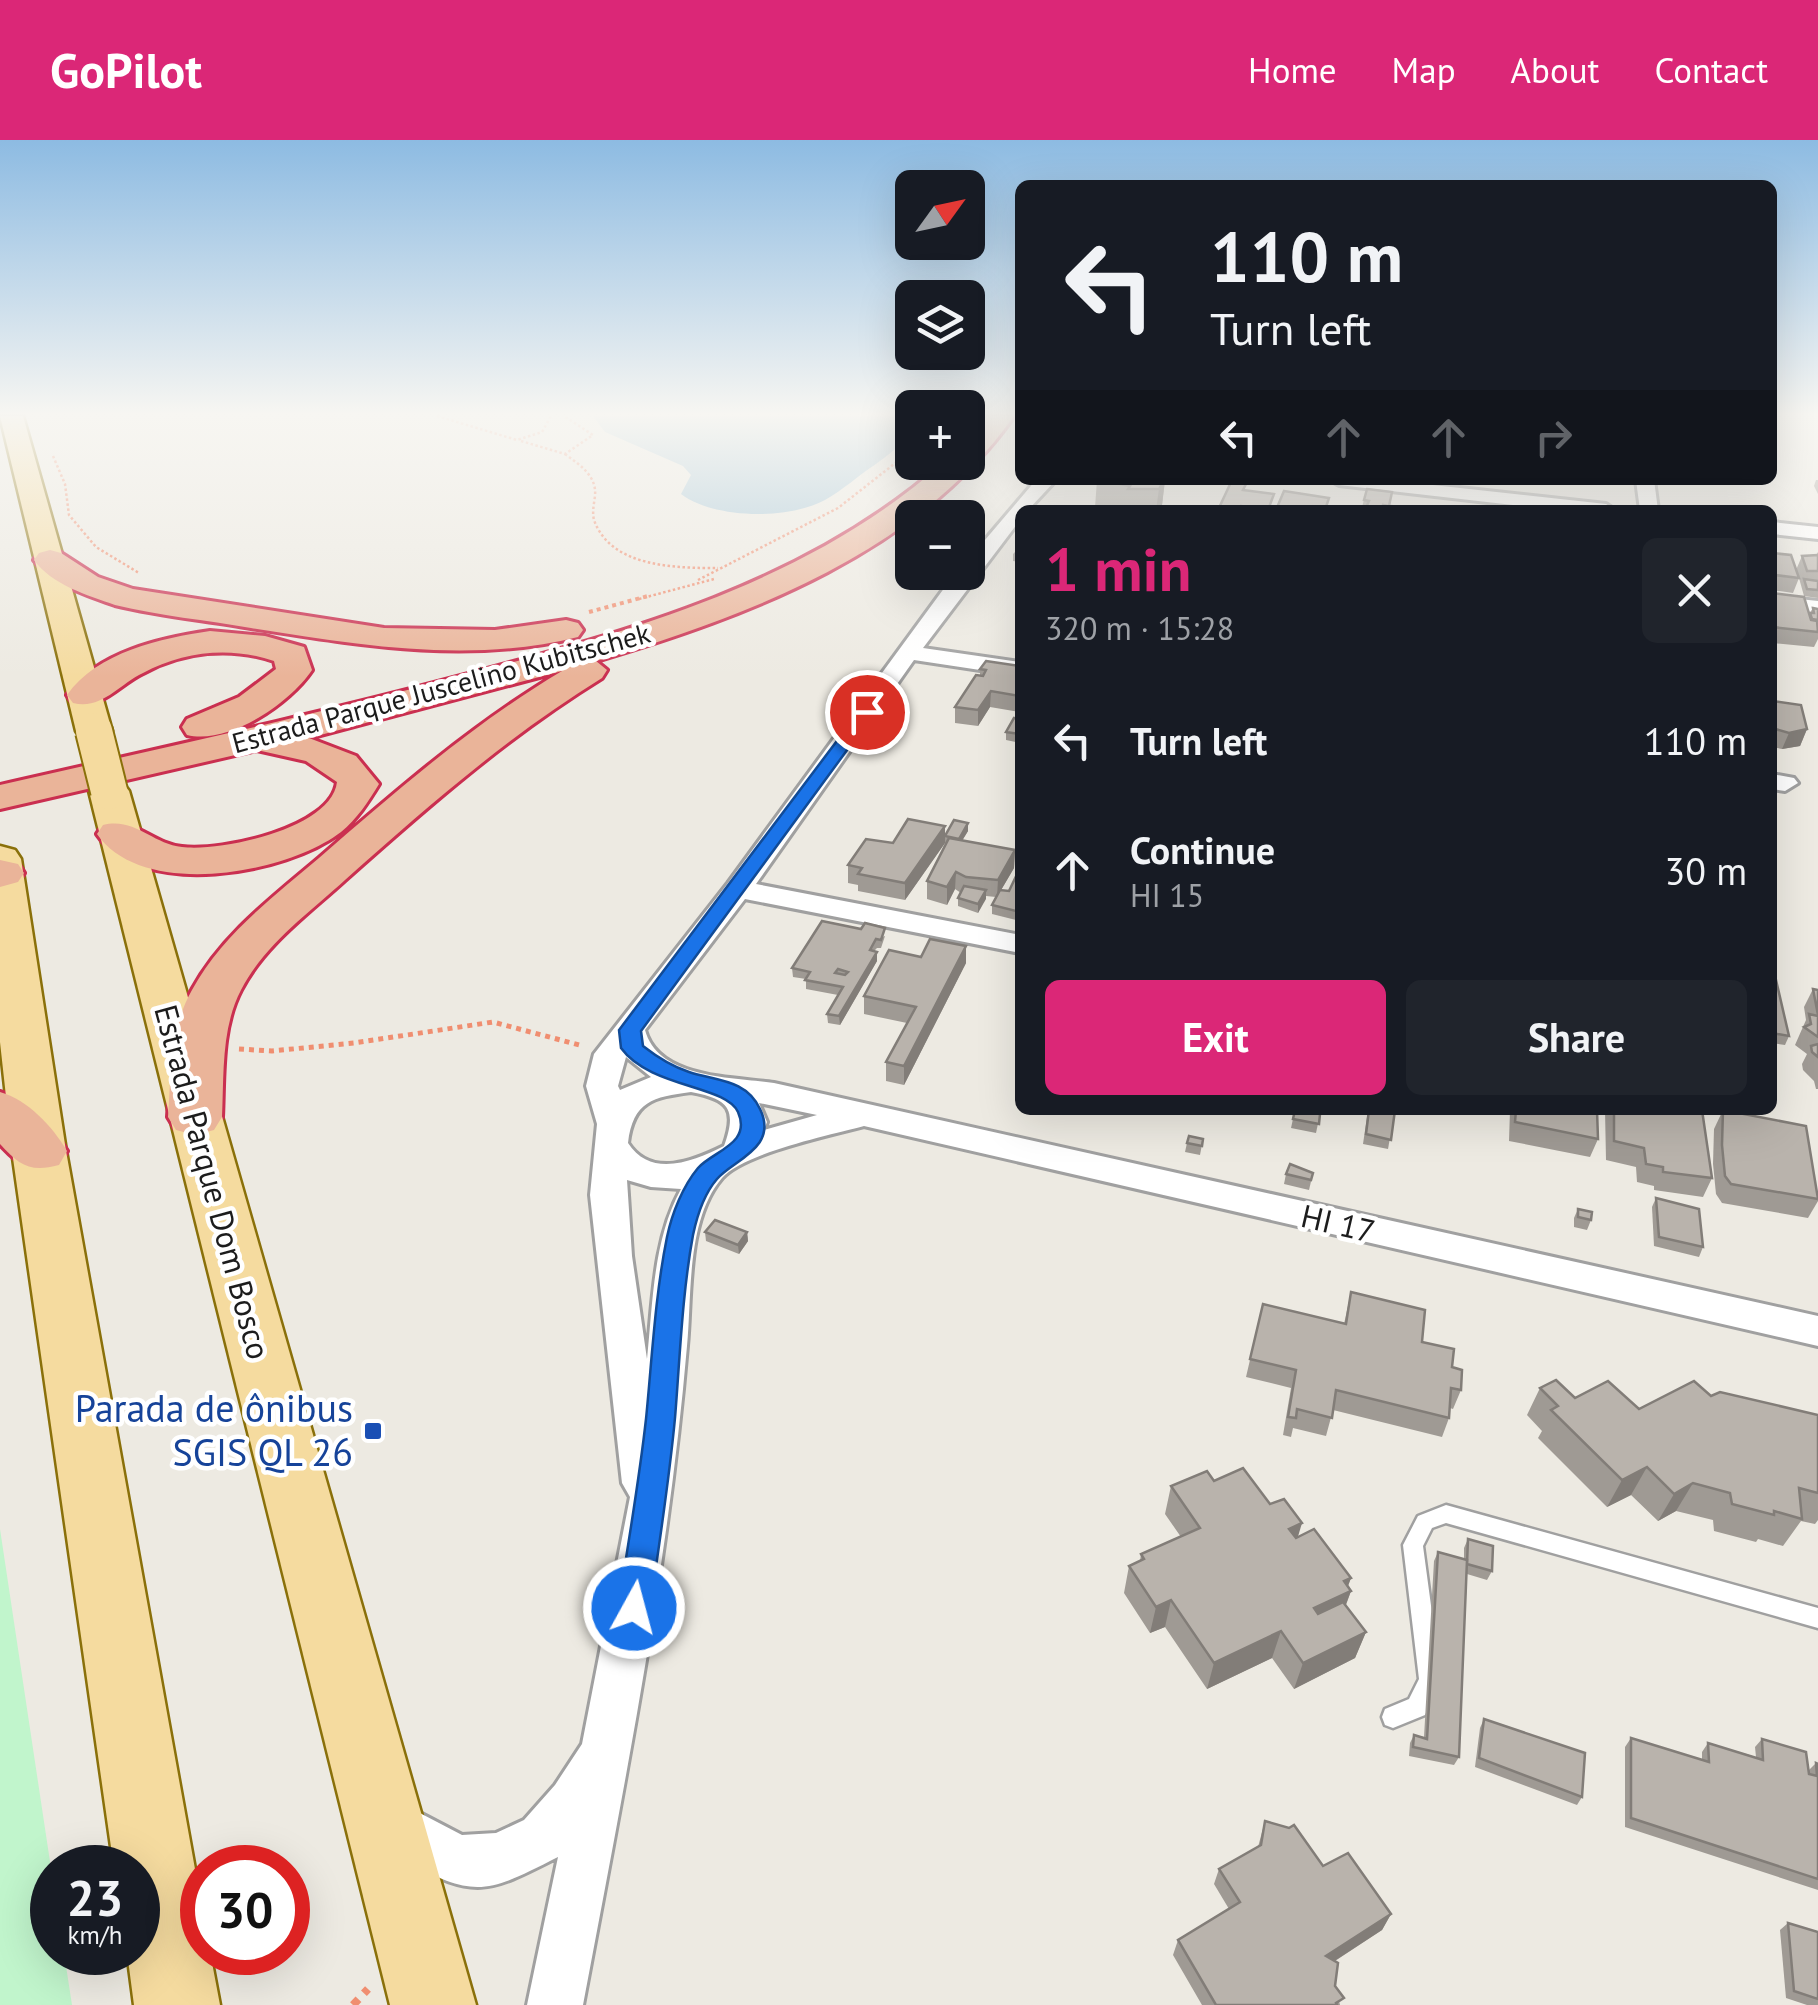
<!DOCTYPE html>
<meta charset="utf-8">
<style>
:root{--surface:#171b24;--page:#20242c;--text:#f1f3f6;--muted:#9ea1a6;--accent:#db2777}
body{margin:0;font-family:"PT Sans",sans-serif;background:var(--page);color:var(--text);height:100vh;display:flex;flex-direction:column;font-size:38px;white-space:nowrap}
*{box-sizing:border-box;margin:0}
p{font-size:32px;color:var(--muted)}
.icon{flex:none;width:55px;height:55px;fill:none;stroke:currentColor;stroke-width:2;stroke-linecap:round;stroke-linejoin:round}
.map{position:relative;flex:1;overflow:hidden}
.sheet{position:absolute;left:1015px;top:365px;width:762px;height:610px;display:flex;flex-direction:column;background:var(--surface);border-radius:15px;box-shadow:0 10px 40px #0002}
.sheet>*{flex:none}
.hud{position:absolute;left:1015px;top:40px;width:762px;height:305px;border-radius:15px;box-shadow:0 10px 40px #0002;background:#171b24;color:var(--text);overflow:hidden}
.needle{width:65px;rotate:57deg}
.buttons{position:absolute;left:895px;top:30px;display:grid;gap:20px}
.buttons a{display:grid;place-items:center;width:90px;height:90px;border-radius:15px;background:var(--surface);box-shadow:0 10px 40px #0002;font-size:50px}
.speed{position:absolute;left:30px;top:1705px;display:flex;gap:20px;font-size:50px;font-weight:700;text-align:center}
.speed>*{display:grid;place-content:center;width:130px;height:130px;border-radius:50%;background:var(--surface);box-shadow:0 10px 40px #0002;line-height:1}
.speed small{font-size:25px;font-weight:400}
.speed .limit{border:15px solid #d22;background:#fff;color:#111}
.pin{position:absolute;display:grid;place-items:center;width:85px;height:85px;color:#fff;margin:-42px;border:5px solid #fff;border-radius:50%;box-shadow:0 2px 10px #0007}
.me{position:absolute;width:110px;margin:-55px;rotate:7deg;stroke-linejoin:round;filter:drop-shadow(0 0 8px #0008)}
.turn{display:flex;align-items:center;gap:35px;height:210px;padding:0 30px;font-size:45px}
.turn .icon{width:130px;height:130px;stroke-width:2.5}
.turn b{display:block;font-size:70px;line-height:85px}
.lanes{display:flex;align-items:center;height:95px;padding:0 30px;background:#0003;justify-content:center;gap:50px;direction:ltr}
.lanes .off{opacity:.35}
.round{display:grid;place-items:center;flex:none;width:105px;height:105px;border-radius:15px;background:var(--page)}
.head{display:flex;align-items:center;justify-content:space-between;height:170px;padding:0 30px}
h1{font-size:60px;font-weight:700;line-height:75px;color:var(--accent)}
.action{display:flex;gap:20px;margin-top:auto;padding:20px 30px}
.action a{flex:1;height:115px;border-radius:15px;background:var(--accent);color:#fff;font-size:40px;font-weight:700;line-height:115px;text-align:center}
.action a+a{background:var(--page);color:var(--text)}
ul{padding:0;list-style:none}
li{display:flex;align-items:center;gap:30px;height:130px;padding:0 30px}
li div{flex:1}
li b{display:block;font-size:38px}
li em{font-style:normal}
header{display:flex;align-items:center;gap:60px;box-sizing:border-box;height:140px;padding:0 50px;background:var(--accent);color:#fff}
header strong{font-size:48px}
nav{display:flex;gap:55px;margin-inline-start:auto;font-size:35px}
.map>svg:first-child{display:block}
</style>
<header>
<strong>GoPilot</strong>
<nav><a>Home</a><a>Map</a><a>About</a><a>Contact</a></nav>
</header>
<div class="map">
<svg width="1818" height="1865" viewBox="0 0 1818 1865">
<rect width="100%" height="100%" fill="#edeae2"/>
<polygon fill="#c1f5cc" points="0,1389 52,1735 52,1812 64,1813 72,1865 0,1865"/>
<path fill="#a5c6d8" d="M593 276H912C913 298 892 312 876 324 859 335 843 350 825 360 788 380 714 379 681 354L691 335 683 326 605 292Z"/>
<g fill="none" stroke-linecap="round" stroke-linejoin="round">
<g stroke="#a0a0a0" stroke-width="5">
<polygon id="service" points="1446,1365 1818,1468 1818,1488 1446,1383 1432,1388 1423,1406 1441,1540 1425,1575 1393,1588 1385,1585 1382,1577 1385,1569 1409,1559 1419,1539 1403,1405 1418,1376"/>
</g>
<g stroke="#a0a0a0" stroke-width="6">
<g id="minor">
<path d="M1036 340H1056L1028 370H1020V380L923 508 1020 522V536L914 520 756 744 1020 795V813L745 759 645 890C658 939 733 937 774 943L1818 1176V1206L864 986C830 995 744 1013 722 1038 686 1080 692 1155 687 1206 668 1429 624 1646 583 1865H527L558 1717C489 1752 476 1760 406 1721 387 1710 376 1705 367 1685L375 1667 393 1659 462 1695 496 1693 524 1680 555 1645 582 1604 630 1357 622 1343 590 1055 597 984 586 946 594 914 728 743 956 432H968V420ZM626 917 651 937 620 950 618 946ZM691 952C730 959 737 970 724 1006 694 1021 651 1039 628 1003 633 961 653 957 691 952ZM759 963 817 975 764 990 767 982ZM627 1040 651 1047 681 1049C653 1100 653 1162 647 1219L632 1116Z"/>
<polygon points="1330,340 1387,340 1606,364 1615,370 1557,370 1339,345"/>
<polygon points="1636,340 1654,340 1658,370 1640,370"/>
<polygon points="1772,382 1818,387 1818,399 1772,394"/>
<polygon points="1772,456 1818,461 1818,473 1772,468"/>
<polygon points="1772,634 1794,638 1798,643 1785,651 1772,649"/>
</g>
</g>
<g stroke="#8a700a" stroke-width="5">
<g id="primary">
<polygon points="0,276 23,276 112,591 107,599 94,602 81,599 76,591"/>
<polygon points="109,639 123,643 129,651 476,1865 390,1865 89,651 95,643"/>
<polygon points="0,706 15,710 21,719 66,1011 202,1768 202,1812 210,1812 220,1865 134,1865 127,1812 138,1812 138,1728 114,1728 12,1011 0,902"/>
</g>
</g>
<g stroke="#ca2f50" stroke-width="6">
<g id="trunk">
<path d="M987 276H1014C918 412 751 475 596 521L607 530 602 538C508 596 427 667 345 740 309 773 264 805 241 850 221 888 224 935 222 977L214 990 195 995 176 990 168 977C171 935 170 888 192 850 222 795 272 758 319 718 396 651 473 584 562 531L309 598 356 616 379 644C368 662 357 679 341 692 286 734 142 760 97 694L103 685C135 677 152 704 182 707 222 712 332 688 337 642L306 621 257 610 0 669V645C153 610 306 577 457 537 629 492 808 443 944 322H968V299Z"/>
<path d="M50 410 61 413 98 437 133 449 384 488 495 490 566 480 578 483 583 490 578 497C469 524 360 505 251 488 206 480 160 476 115 465 87 455 52 445 34 420L39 413Z"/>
<path d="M210 491 265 496 304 507 312 530C290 563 229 605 187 595L182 587 187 579 239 557 276 529 274 521C231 506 183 511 143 533 118 545 102 570 73 563L67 555C97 512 162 498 210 491Z"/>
<polygon points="0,720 18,724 24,733 18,742 0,747"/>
<path d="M0 952C28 960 52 986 67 1011L59 1025C30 1033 19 1025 0 1004Z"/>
</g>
</g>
<g stroke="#f08e70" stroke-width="2.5" stroke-dasharray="2.5 2.5" stroke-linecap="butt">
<polyline points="437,276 517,300 542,292 551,276"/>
<polyline points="521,301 565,314 593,295 564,276"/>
<path d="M565 314C580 325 597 336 595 356 594 364 592 372 594 380 611 428 677 428 718 428"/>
<polyline points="53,316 65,344 69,375 96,407 139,433"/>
<polyline points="698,440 838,368 912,310"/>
<polyline points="639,459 714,439"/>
</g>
<polyline stroke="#f08e70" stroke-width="4" stroke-dasharray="4 4" stroke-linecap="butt" points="589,472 648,456"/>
<polyline stroke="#f08e70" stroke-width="5" stroke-dasharray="5 5" stroke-linecap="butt" points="239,909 272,911 354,903 493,882 583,906"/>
<polyline stroke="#f08e70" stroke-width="8" stroke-dasharray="8 8" stroke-linecap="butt" points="353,1865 368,1849"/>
<use href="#service" fill="#fff" fill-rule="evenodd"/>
<use href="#minor" fill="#fff" fill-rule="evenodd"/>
<use href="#primary" fill="#f5db9f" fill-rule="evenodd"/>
<use href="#trunk" fill="#eab499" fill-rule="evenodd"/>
<g stroke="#8a700a" stroke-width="40" stroke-linecap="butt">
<polyline id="primary-bridge" points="94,591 109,651"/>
</g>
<use href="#primary-bridge" stroke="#f5db9f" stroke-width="36"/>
</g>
<g fill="#9f9a94">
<polygon points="1097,340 1165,340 1162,365 1159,370 1106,370 1107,369 1095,367"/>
<polygon points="1816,340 1818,340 1818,354 1814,346"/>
<polygon points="1367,349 1392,352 1388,370 1365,370 1366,367 1362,367"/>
<polygon points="1020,407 1020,422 1013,421 1013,414"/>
<polygon points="1818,412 1818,458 1804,456 1799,438 1793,453 1772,450 1772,413 1796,430 1802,416 1816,415"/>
<polygon points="1772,453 1809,474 1813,468 1818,469 1818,499 1814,507 1772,503"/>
<polygon points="1020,526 1020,572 990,567 978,586 955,583 955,567 980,535 980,529"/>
<polygon points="1772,561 1807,589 1800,606 1782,609 1772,607"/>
<polygon points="1020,579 1020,603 1006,600 1006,592"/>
<polygon points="968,683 968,691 962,701 1015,710 1014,728 1001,750 1009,751 1020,728 1020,781 992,774 992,765 996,757 986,756 978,773 958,766 958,758 961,753 955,749 947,765 927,759 927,741 945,705 945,696"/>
<polygon points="945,686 945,703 905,760 858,751 858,745 848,743 848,725 893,703"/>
<polygon points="885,796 881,808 877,808 874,811 877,812 877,821 840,885 828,883 827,874 838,855 806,849 806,839 793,837 792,828"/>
<polygon points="966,806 966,823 904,945 886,941 886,922 907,883 864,874 864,856 921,817"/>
<polygon points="1772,839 1789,896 1785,905 1772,903"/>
<polygon points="1813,849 1818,850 1818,949 1816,949 1814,941 1803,930 1802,924 1807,914 1795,905 1806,880 1804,867"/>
<polygon points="1295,970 1320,974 1316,993 1291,988"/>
<polygon points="1368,970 1395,970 1388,1009 1363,1004"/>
<polygon points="1510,970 1600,970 1598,975 1598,999 1590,1017 1509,1001"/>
<polygon points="1605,970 1702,970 1712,1038 1703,1057 1654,1050 1654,1046 1637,1042 1636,1027 1606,1020"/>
<polygon points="1723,970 1818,1053 1818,1061 1808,1078 1722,1063 1716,1054 1713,1024 1714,989"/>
<polygon points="1203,999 1200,1015 1185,1012 1187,1003"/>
<polygon points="1313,1033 1309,1050 1284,1044 1286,1034"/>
<polygon points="1656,1058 1703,1107 1699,1117 1654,1106 1652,1067"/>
<polygon points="1578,1069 1591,1080 1587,1090 1574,1087 1574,1078"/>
<polygon points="705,1092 747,1092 748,1101 739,1114 706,1101"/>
<polygon points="1351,1152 1422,1202 1452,1227 1461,1250 1453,1269 1450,1268 1449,1278 1442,1297 1333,1270 1326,1296 1293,1288 1291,1297 1283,1295 1291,1248 1246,1237 1263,1164 1344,1184"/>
<polygon points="1540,1248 1575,1258 1639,1269 1711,1256 1818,1275 1818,1380 1815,1384 1801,1381 1783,1406 1758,1399 1756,1402 1714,1391 1713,1380 1676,1371 1658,1381 1631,1355 1607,1367 1538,1298 1542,1291 1527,1275"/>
<polygon points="1214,1341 1270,1364 1298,1397 1351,1438 1348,1446 1351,1451 1346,1465 1366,1492 1355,1518 1294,1549 1272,1518 1207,1549 1165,1487 1150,1493 1124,1453 1129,1426 1140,1421 1141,1414 1181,1397 1165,1374 1171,1346"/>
<polygon points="1468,1399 1492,1431 1487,1440 1467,1434 1459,1617 1454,1625 1409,1616 1410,1603 1414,1595 1424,1597 1434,1421 1438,1412 1464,1419 1464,1408"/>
<polygon points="1484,1579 1582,1657 1577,1665 1475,1627 1480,1588"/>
<polygon points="1631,1598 1702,1620 1702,1612 1708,1603 1756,1617 1755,1607 1762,1599 1808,1631 1816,1623 1818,1624 1818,1750 1625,1687 1625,1607"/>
<polygon points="1265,1681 1323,1726 1391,1774 1382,1790 1335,1821 1335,1846 1340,1865 1202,1865 1173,1815 1178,1800 1229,1769 1214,1744 1219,1729 1258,1707"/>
<polygon points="1788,1783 1818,1792 1818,1865 1807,1865 1786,1858 1780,1790"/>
</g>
<g fill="#827d78">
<polygon points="1165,340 1162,365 1159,370 1156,370 1159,349"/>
<polygon points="991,551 990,567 978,586 978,570"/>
<polygon points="1807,589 1800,606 1782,609 1789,593"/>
<polygon points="968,683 968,691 958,707 959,699"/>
<polygon points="945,686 945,703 905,760 905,743"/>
<polygon points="1015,710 1014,728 997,757 998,740"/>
<polygon points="956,732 955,749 947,765 947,747"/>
<polygon points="986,750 986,759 978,773 978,764"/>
<polygon points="966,806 966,823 904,945 904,926"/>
<polygon points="877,812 877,821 840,885 839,876"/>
<polygon points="747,1092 748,1101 739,1114 738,1105"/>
<polygon points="1647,1327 1631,1355 1607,1367 1622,1340"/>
<polygon points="1693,1343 1676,1371 1658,1381 1674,1354"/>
<polygon points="1302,1383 1294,1410 1289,1389"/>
<polygon points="1351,1438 1345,1453 1351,1451 1341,1477 1305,1495 1314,1468 1344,1441"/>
<polygon points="1171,1460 1165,1487 1150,1493 1156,1467"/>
<polygon points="1281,1491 1272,1518 1207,1549 1214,1523"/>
<polygon points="1366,1492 1355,1518 1294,1549 1303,1523"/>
<polygon points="1391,1774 1382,1790 1319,1831 1326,1816"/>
</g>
<g fill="#b9b3ac" stroke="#827d78" stroke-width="2.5" fill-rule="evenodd">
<polygon points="1099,340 1164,340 1159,349 1128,349 1130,346"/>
<polygon points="1232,340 1248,340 1243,350 1274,354 1268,370 1260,370 1241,366 1239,370 1218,370"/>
<polygon points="1367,349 1392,352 1389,366 1383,365 1382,370 1365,370 1369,361 1364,360"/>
<polygon points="1284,351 1329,358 1325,370 1276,370"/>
<polygon points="1391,366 1425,370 1390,370"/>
<polygon points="1772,413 1791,415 1799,438 1775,435 1772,430"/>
<polygon points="1818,415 1818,431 1807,431 1802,416"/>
<polygon points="1804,439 1818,441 1818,450 1807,449"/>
<polygon points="1772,453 1804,457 1811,480 1817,481 1818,492 1772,487"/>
<polygon points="1813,468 1818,469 1818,480 1812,479 1810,473 1814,473"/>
<polygon points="986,521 1020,526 1020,556 991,551 978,570 955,567 976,535 983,536 986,530 980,529"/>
<polygon points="1772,561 1801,565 1807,589 1789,593 1772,588"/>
<polygon points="1014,578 1020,579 1020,594 1006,592"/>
<polygon points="908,679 945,686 905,743 858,734 862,728 848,725 866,699 893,703"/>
<polygon points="954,680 968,683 959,699 945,696"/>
<polygon points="949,698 1015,710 998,740 966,737 956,732 947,747 927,741"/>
<polygon points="1020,728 1020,772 992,765 1000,750 1009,751"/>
<polygon points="964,746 986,750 978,764 958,758"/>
<path d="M822 781 861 789 865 783 885 788 881 800 876 799 870 810 877 812 839 876 827 874 843 847 805 840 810 832 792 828ZM838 829 848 832 845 835 835 833Z"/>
<polygon points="930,799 966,806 904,926 886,922 916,867 864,856 889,810 921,817"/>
<polygon points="1772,839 1776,840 1789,896 1772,893"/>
<polygon points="1813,849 1818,850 1818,875"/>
<polygon points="1809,874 1818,876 1818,897 1804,887 1811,884"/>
<polygon points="1818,904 1818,917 1812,912 1811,906"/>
<polygon points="1295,970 1316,970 1320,974 1319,984 1293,979"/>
<polygon points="1369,970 1395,970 1391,1000 1366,994"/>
<polygon points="1516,970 1597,970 1598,999 1515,982"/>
<polygon points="1614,970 1702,970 1712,1038 1663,1032 1663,1027 1646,1024 1644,1008 1614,1001"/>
<polygon points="1723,970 1806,986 1818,1059 1731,1044 1725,1036 1722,1005"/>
<polygon points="1189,996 1203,999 1202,1006 1187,1003"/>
<polygon points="1290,1024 1313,1033 1311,1040 1286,1034"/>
<polygon points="1656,1058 1699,1069 1703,1107 1659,1097"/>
<polygon points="1578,1069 1592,1072 1591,1080 1578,1077"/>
<polygon points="715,1080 747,1092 738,1105 705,1092"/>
<polygon points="1351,1152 1425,1170 1422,1202 1454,1209 1452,1227 1462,1230 1461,1250 1451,1248 1449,1278 1336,1250 1332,1278 1297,1269 1296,1278 1288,1277 1296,1230 1250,1219 1263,1164 1346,1184"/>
<polygon points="1556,1240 1575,1258 1608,1241 1639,1269 1694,1241 1711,1256 1720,1252 1818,1275 1818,1353 1799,1348 1802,1379 1774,1371 1774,1375 1732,1364 1730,1353 1693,1343 1674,1354 1647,1327 1622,1340 1551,1270 1558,1266 1540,1248"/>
<polygon points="1243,1328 1270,1364 1284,1359 1302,1383 1289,1389 1296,1398 1314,1389 1351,1438 1344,1441 1351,1451 1314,1468 1318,1474 1343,1462 1366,1492 1303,1523 1281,1491 1214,1523 1171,1460 1156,1467 1129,1426 1144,1419 1141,1414 1200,1388 1171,1346 1207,1331 1214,1341"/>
<polygon points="1468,1399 1493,1406 1492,1431 1467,1424"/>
<polygon points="1438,1412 1467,1420 1459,1617 1413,1607 1414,1595 1427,1599"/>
<polygon points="1484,1579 1585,1613 1582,1657 1479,1618"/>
<polygon points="1631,1598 1709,1622 1708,1603 1763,1620 1762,1599 1806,1612 1809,1634 1817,1636 1816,1623 1818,1624 1818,1739 1631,1678"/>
<polygon points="1265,1681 1289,1688 1294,1685 1323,1726 1348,1713 1391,1774 1326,1816 1338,1823 1335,1846 1344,1858 1336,1863 1337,1865 1216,1865 1178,1800 1240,1762 1219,1729 1261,1705"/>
<polygon points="1788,1783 1818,1792 1818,1859 1794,1851"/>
</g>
<linearGradient id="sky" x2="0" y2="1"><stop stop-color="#8dbbe2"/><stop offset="0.51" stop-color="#f7f6f2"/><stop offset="1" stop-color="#f7f6f2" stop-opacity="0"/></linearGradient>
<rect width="1818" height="537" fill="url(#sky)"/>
<path fill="#1a73e8" stroke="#114b97" stroke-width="2.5" d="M861 569 875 572 641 891 643 906C657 917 671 926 689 932 716 941 746 939 760 969 779 1008 733 1020 717 1039 704 1054 697 1076 693 1095 682 1155 680 1217 675 1278 669 1342 659 1405 650 1468L646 1479 634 1483 623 1479 618 1468C628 1405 639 1342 646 1279 652 1219 655 1156 667 1097 672 1073 683 1046 698 1028 713 1011 752 1004 738 972 726 945 650 948 621 908L619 890Z"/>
<rect fill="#1a4fb4" stroke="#fff" stroke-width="4" x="363" y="1281" width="20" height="20" rx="5"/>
<g text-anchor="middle" stroke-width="9" stroke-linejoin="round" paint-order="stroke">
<g font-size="28" fill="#1c1c1c" stroke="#fff">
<text transform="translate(441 548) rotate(-15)" y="10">Estrada Parque Juscelino Kubitschek</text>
</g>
<g font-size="32" fill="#1c1c1c" stroke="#fff">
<text transform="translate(212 1042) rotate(75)" y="11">Estrada Parque Dom Bosco</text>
<text transform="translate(1338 1084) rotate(13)" y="11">HI 17</text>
</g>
<g font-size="38" fill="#164399" stroke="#fff" text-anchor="end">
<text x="353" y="1282">Parada de ônibus<tspan x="353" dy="44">SGIS QL 26</tspan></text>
</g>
</g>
</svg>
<div class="buttons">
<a><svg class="needle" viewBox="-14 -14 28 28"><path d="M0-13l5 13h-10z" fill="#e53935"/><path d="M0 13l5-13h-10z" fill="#9ea1a6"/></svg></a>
<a><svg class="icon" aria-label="layers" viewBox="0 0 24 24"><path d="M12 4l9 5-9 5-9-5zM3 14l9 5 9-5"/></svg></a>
<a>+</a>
<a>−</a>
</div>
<div class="speed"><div>23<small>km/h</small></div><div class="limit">30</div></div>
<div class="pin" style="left:867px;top:572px;background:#d93025"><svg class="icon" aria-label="arrive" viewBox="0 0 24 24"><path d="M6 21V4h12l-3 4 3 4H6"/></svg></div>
<svg class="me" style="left:634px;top:1468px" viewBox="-20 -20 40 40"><circle r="17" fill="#1a73e8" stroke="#fff" stroke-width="3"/><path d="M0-11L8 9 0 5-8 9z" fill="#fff"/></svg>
<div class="hud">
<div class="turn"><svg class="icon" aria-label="left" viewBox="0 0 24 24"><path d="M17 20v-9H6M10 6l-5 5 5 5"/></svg><div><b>110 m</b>Turn left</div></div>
<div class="lanes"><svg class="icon" aria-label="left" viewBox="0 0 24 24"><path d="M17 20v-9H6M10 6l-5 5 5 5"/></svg><svg class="icon off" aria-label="ahead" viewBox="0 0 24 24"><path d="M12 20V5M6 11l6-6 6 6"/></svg><svg class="icon off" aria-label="ahead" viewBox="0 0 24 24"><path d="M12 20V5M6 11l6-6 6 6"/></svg><svg class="icon off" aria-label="right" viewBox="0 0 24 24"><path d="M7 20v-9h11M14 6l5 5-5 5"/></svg></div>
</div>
<section class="sheet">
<div class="head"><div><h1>1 min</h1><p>320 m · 15:28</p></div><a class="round"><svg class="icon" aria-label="close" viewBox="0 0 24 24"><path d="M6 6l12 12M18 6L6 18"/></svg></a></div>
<ul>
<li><svg class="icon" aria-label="left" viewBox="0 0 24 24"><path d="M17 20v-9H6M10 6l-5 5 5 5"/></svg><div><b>Turn left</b></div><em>110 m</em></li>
<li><svg class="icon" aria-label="ahead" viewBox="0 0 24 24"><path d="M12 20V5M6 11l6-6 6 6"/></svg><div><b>Continue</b><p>HI 15</p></div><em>30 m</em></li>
</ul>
<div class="action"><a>Exit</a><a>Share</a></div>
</section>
</div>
